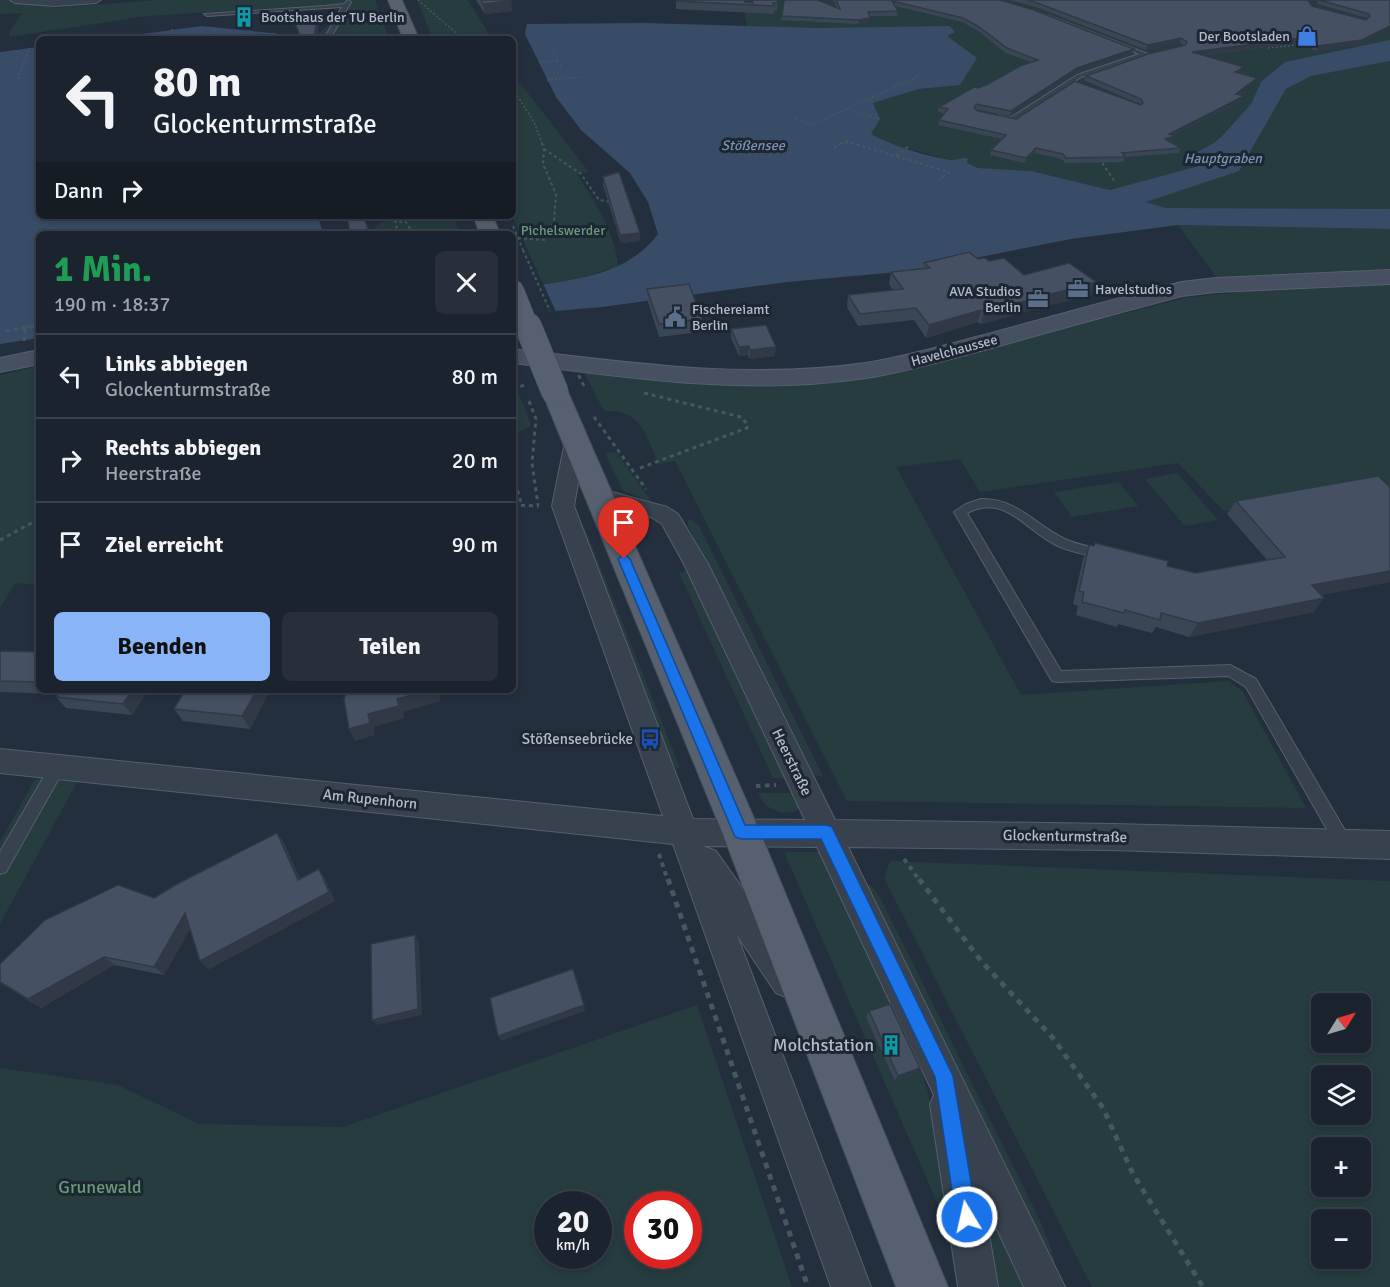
<!DOCTYPE html>
<html lang="de">
<meta charset="utf-8">
<style>
:root{--surface:#1b232e;--page:#282f3a;--text:#f1f3f6;--muted:#a0a4aa;--line:#39404a;--accent:#8ab4f8}
body{margin:0;font-family:Signika,sans-serif;background:var(--page);color:var(--text);height:100vh;display:flex;flex-direction:column;font-size:22px;white-space:nowrap}
*{box-sizing:border-box;margin:0}
p{font-size:20px;color:var(--muted)}
.icon{flex:none;width:33px;height:33px;fill:none;stroke:currentColor;stroke-width:2;stroke-linecap:round;stroke-linejoin:round}
.map{position:relative;flex:1;overflow:hidden}
.sheet{position:absolute;left:36px;top:231px;width:480px;height:462px;display:flex;flex-direction:column;background:var(--surface);border-radius:9px;box-shadow:0 3px 9px #0003,0 0 0 2px var(--line)}
.sheet>*{flex:none}
.top-card{position:absolute;left:36px;top:36px;width:480px;height:183px;border-radius:9px;box-shadow:0 3px 9px #0003,0 0 0 2px var(--line);background:#1b232e;color:var(--text);overflow:hidden}
.needle{width:39px;rotate:53deg}
.tools{position:absolute;left:1311px;top:993px;display:grid;gap:12px}
.tools a{display:grid;place-items:center;width:60px;height:60px;border-radius:9px;background:var(--surface);box-shadow:0 3px 9px #0003,0 0 0 2px var(--line);font-size:30px}
.speed{position:absolute;left:534px;top:1191px;display:flex;gap:12px;font-size:30px;font-weight:700;text-align:center}
.speed>*{display:grid;place-content:center;width:78px;height:78px;border-radius:50%;background:var(--surface);box-shadow:0 3px 9px #0003,0 0 0 2px var(--line);line-height:1}
.speed small{font-size:15px;font-weight:400}
.speed .limit{border:9px solid #d22;background:#fff;color:#111}
.pin{position:absolute;display:grid;place-items:center;width:51px;height:51px;color:#fff;margin:-62px -26px;border-radius:50% 50% 50% 0;rotate:-45deg;box-shadow:0 0 6px #0007}
.pin .icon{rotate:45deg}
.me{position:absolute;width:66px;margin:-33px;rotate:351deg;stroke-linejoin:round;filter:drop-shadow(0 0 4px #0008)}
.turn{display:flex;align-items:center;gap:21px;height:126px;padding:0 18px;font-size:27px}
.turn .icon{width:78px;height:78px;stroke-width:2.5}
.turn b{display:block;font-size:42px;line-height:51px}
.then{display:flex;align-items:center;height:57px;padding:0 18px;background:#0003;gap:12px;font-size:22px}
.round{display:grid;place-items:center;flex:none;width:63px;height:63px;border-radius:9px;background:var(--page)}
.head{display:flex;align-items:center;justify-content:space-between;height:102px;padding:0 18px}
h1{font-size:36px;font-weight:800;line-height:45px;color:#1e9e55}
.action{display:flex;gap:12px;margin-top:auto;padding:12px 18px}
.action a{flex:1;height:69px;border-radius:9px;background:var(--accent);color:#111;font-size:24px;font-weight:800;line-height:69px;text-align:center}
.action a+a{background:var(--page);color:var(--text)}
ul{padding:0;list-style:none}
li{display:flex;align-items:center;gap:18px;height:84px;padding:0 18px;border-top:2px solid var(--line)}
li div{flex:1}
li b{display:block;font-size:22px}
li em{font-style:normal}
.map>svg:first-child{display:block}
</style>
<div class="map">
<svg width="1390" height="1287" viewBox="0 0 1390 1287">
<rect width="100%" height="100%" fill="#242f3e"/>
<g fill="#263c3f" fill-rule="evenodd">
<polygon points="0,0 58,0 53,8 157,0 375,0 389,39 320,39 319,33 333,22 341,4 147,16 9,37 9,32 22,13 0,14"/>
<polygon points="417,0 468,0 492,39 433,39"/>
<polygon points="742,0 1390,0 1390,42 1261,82 1251,104 1223,135 1214,143 1191,156 1202,165 1110,190 1031,171 978,168 967,163 962,157 954,161 890,144 871,134 873,103 919,89 961,84 820,28 747,26"/>
<polygon points="1390,61 1390,209 1166,208 1145,202 1239,171 1286,89 1310,76"/>
<path d="M513 74 589 172 577 174C595 203 615 231 618 266L581 278 543 284 512 216Z"/>
<polygon points="387,216 453,216 460,234 374,234 375,227 389,217"/>
<path d="M1178 225 1390 229V502L1368 486 1224 511 1178 463 980 492 960 459 896 467 1021 695 1229 681 1243 692 1306 808 847 801 675 461 659 464C645 435 642 409 604 411L582 369 695 380 934 361 1189 297 1232 293 1217 278Z"/>
<polygon points="39,366 39,585 15,583 0,608 0,375"/>
<polygon points="513,378 531,425 513,435"/>
<polygon points="616,452 652,502 623,491 605,453"/>
<polygon points="1177,473 1218,520 1185,526 1145,479"/>
<polygon points="1119,482 1138,506 1072,517 1054,492"/>
<polygon points="688,520 691,520 699,526 823,776 812,776 688,526"/>
<polygon points="584,526 680,768 673,769 582,528"/>
<polygon points="690,569 788,778 773,778 679,573"/>
<polygon points="35,779 77,782 0,924 0,842"/>
<path d="M758 793H795L800 804 799 809C783 818 764 809 758 793Z"/>
<polygon points="784,852 823,852 909,1037 927,1088 952,1218 947,1220 943,1216"/>
<path d="M890 861 1390 881V1287H1092L884 878ZM1322 1004H1360V1042H1322ZM1322 1076H1360V1114H1322ZM1322 1148H1360V1186H1322ZM1322 1220H1360V1258H1322Z"/>
<polygon points="871,885 881,899 1042,1225 1052,1251 1057,1275 867,886"/>
<path d="M697 1005 792 1287H0V1068L118 1085 199 1124 343 1127ZM548 1204H598V1256H548ZM638 1204H688V1256H638Z"/>
<polygon points="983,1206 987,1207 1026,1287 999,1287 982,1214"/>
</g>
<g fill="#394c67">
<path d="M645 23 820 28 950 26 955 32 947 36 977 58 960 85 919 89 873 103 880 119 871 134C895 147 923 155 950 160 957 161 961 156 968 159L967 163 978 168 1031 171 1110 190 1202 165 1190 156 1214 143 1223 135 1251 104 1261 82 1285 62 1390 40V61L1311 76 1286 89 1239 171 1146 202 1166 208 1390 209V229L1178 225 1071 239 909 271 787 282 602 307 555 311 513 288C563 281 625 279 658 234L648 202 630 173 581 130 572 118 556 97 525 34 527 24Z"/>
<polygon points="202,26 290,35 290,39 105,39"/>
<polygon points="39,47 39,216 318,216 321,227 326,234 39,234 39,338 0,344 0,52"/>
</g>
<polygon fill="#242f3e" points="542,281 557,314 513,321 513,285"/>
<g fill="none" stroke-linecap="round" stroke-linejoin="round">
<g stroke="#565f6c" stroke-width="2">
<g id="lane">
<polygon points="348,0 351,2 330,39 324,39 342,7 207,16 204,14 325,6 344,4"/>
<polygon points="1047,15 1148,54 1081,77 1014,122 995,119 994,117 998,115 1010,118 1077,75 1139,54 1047,17"/>
<path d="M981 499C1017 498 1035 525 1065 539 1079 546 1095 547 1110 551L1112 554 1106 558C1090 555 1072 553 1056 545 1025 530 1005 493 967 513L1061 671 1230 665 1256 679 1350 839 1352 844 1350 849 1344 851 1338 849 1246 687 1228 676 1057 682 1052 681 954 512 966 504Z"/>
<polygon points="58,760 63,761 65,766 63,771 6,872 0,874 0,852 53,761"/>
</g>
</g>
<g stroke="#565f6c" stroke-width="2">
<g id="street">
<polygon points="10,0 101,0 96,3 55,6 15,3"/>
<polygon points="575,435 582,437 585,442 574,506 693,819 805,820 684,564 662,524 651,517 589,500 586,495 589,490 597,488 667,507 678,514 708,564 835,820 1112,824 1390,831 1390,859 1112,850 848,847 1065,1287 1024,1287 983,1199 998,1287 958,1287 930,1104 934,1095 817,847 703,846 716,851 800,969 805,981 800,993 788,998 776,993 737,935 871,1287 831,1287 673,844 0,773 0,749 663,816 552,506 565,442 568,437"/>
</g>
</g>
<g stroke="#565f6c" stroke-width="2">
<g id="secondary">
<path d="M1390 270V284L1216 292 1182 296C1122 312 1062 328 1003 345 957 357 912 371 866 378 749 396 629 378 513 363V349C629 363 748 380 865 363 905 357 945 345 984 335 1050 317 1115 299 1181 282L1216 278Z"/>
<polygon points="39,350 39,364 0,372 0,358"/>
</g>
</g>
<g stroke="#414a57" stroke-width="2">
<g id="primary">
<polygon points="388,0 402,0 419,39 403,39"/>
<polygon points="473,216 493,216 500,234 480,234"/>
<polygon points="555,384 564,387 568,392 760,832 948,1287 896,1287 722,832 542,392 546,387"/>
</g>
</g>
<g stroke="#44595c" stroke-width="1.5" stroke-dasharray="2 2" stroke-linecap="butt">
<polyline points="418,0 463,39"/>
<polyline points="172,29 173,39"/>
<polyline points="123,35 124,39"/>
<polyline points="212,39 215,29"/>
<polyline points="245,39 251,30"/>
<polyline points="267,39 274,33"/>
<polyline points="1268,48 1306,44"/>
<polyline points="558,61 561,66"/>
<polyline points="539,62 558,61 552,49"/>
<polyline points="18,79 29,48"/>
<polyline points="547,80 581,77"/>
<polyline points="513,89 534,122 542,143"/>
<polyline points="847,109 880,119"/>
<polyline points="795,119 811,125 919,76"/>
<polyline points="842,143 850,143"/>
</g>
<g stroke="#44595c" stroke-width="2" stroke-dasharray="3 3" stroke-linecap="butt">
<polyline points="845,141 949,172 939,180"/>
<polyline points="834,148 844,141"/>
<polyline points="544,149 581,174 599,200 611,202"/>
<polyline points="896,156 910,145"/>
<polyline points="1099,158 1115,182"/>
<polyline points="383,216 398,223 403,221"/>
<polyline points="402,216 411,230 419,234"/>
<polyline points="513,226 523,250"/>
<polyline points="394,234 398,223"/>
<polyline points="518,238 544,240 554,221 556,194 543,164 544,148 541,141"/>
<polyline points="26,327 39,325"/>
</g>
<g stroke="#44595c" stroke-width="3" stroke-dasharray="4 4" stroke-linecap="butt">
<polyline points="6,331 34,326"/>
<polyline points="24,341 25,328"/>
<polyline points="513,390 524,385"/>
<polyline points="529,401 536,419 532,463 538,505"/>
<polyline points="594,417 646,489"/>
<polyline points="640,468 747,428 748,425 741,417 644,393"/>
<polyline points="513,475 522,506"/>
<polyline points="513,505 539,506"/>
<polyline points="0,540 39,519"/>
</g>
<g stroke="#44595c" stroke-width="4" stroke-dasharray="4.5 4.5" stroke-linecap="butt">
<polyline points="756,786 776,785"/>
<polyline points="659,854 668,881"/>
<polyline points="904,859 920,881"/>
</g>
<g stroke="#44595c" stroke-width="5" stroke-dasharray="6 6" stroke-linecap="butt">
<polyline points="668,879 808,1287"/>
<polyline points="919,879 981,961 1053,1038 1103,1108 1133,1174 1203,1287"/>
</g>
<use href="#lane" fill="#38414e" fill-rule="evenodd"/>
<use href="#street" fill="#38414e" fill-rule="evenodd"/>
<use href="#secondary" fill="#465061" fill-rule="evenodd"/>
<use href="#primary" fill="#56606e" fill-rule="evenodd"/>
<g stroke="#414a57" stroke-width="22" stroke-linecap="butt">
<polyline id="primary-bridge-far1" points="513,290 528,327"/>
</g>
<g stroke="#414a57" stroke-width="28" stroke-linecap="butt">
<polyline id="primary-bridge" points="528,326 555,392"/>
</g>
<polyline stroke="#44595c" stroke-width="2" stroke-dasharray="3 3" stroke-linecap="butt" points="523,250 550,311"/>
<polyline stroke="#44595c" stroke-width="3" stroke-dasharray="4 4" stroke-linecap="butt" points="575,368 584,386"/>
<use href="#primary-bridge-far1" stroke="#56606e" stroke-width="21"/>
<use href="#primary-bridge" stroke="#56606e" stroke-width="27"/>
</g>
<g fill="#3b4654">
<polygon points="476,0 511,0 512,11 485,14"/>
<polygon points="778,0 777,11 774,11 774,14 676,9 676,1 745,2 753,3"/>
<polygon points="784,0 837,8 833,0 1000,0 1132,54 1076,73 1010,116 975,109 978,111 1016,119 1140,105 1140,104 1084,80 1086,76 1183,45 1180,43 1146,50 1039,8 1010,0 1308,0 1312,6 1366,20 1367,18 1318,4 1317,0 1390,0 1390,28 1360,44 1316,51 1300,43 1202,55 1242,72 1239,73 1257,78 1255,82 1239,95 1242,101 1173,135 1175,136 1173,141 1170,142 1181,148 1179,153 1125,157 1123,162 1065,163 1062,159 1034,153 1025,163 990,155 991,150 1002,139 938,125 939,120 944,113 938,112 939,107 1031,62 1006,53 978,31 962,22 895,6 898,11 897,16 869,16 869,22 858,24 781,20"/>
<polygon points="603,177 640,241 621,243 603,185"/>
<polygon points="978,259 989,261 1024,275 1092,294 981,324 978,322 926,338 914,320 858,326 847,307 848,295 893,290 889,284 891,272 923,268 924,263"/>
<polygon points="647,289 702,319 702,332 659,337 648,302"/>
<polygon points="731,329 775,356 750,359 748,355 739,356 731,338"/>
<polygon points="1236,501 1390,582 1321,595 1314,612 1189,637 1156,627 1152,633 1118,624 1117,627 1076,615 1078,606 1073,604 1083,559 1089,545 1094,546 1095,543 1167,566 1196,573 1267,560 1227,514"/>
<polygon points="0,651 39,652 39,690 148,690 132,715 66,708 56,697 58,694 0,692"/>
<polygon points="270,690 250,729 183,721 174,709"/>
<polygon points="277,833 284,843 300,879 319,869 325,879 335,901 209,969 200,961 190,929 164,975 114,965 41,1008 0,983 154,898"/>
<polygon points="869,1011 917,1073 895,1081 866,1017"/>
</g>
<g fill="#303945">
<polygon points="511,1 512,11 485,14 483,4"/>
<polygon points="317,18 319,23 317,39 314,39"/>
<polygon points="870,18 869,22 858,24 859,20"/>
<polygon points="1390,26 1390,28 1387,30 1360,44 1316,51 1318,46"/>
<polygon points="1181,38 1180,43 1146,50 1148,45"/>
<polygon points="1302,38 1300,43 1190,56 1192,52"/>
<polygon points="1134,49 1132,54 1076,73 1010,116 1011,111 1077,68"/>
<polygon points="1244,67 1242,72 1233,77 1235,72"/>
<polygon points="1257,78 1255,82 1234,99 1236,94"/>
<polygon points="1244,96 1242,101 1168,138 1175,136 1173,141 1163,144 1165,139 1169,134"/>
<polygon points="1036,148 1034,153 1025,163 1026,158"/>
<polygon points="341,216 348,216 349,221 343,222"/>
<polygon points="640,233 640,241 621,243 620,235"/>
<polygon points="1096,282 1092,294 981,324 984,312"/>
<polygon points="981,310 978,322 926,338 929,325"/>
<polygon points="749,346 748,355 739,356 739,347"/>
<polygon points="776,347 775,356 750,359 750,350"/>
<polygon points="1390,571 1390,582 1302,599 1312,585"/>
<polygon points="1324,598 1314,612 1189,637 1198,623"/>
<polygon points="132,690 148,690 132,715 123,704"/>
<polygon points="257,690 270,690 250,729 242,716"/>
<polygon points="429,690 450,690 439,693 440,701 403,712 404,718 374,727 375,735 355,741 349,729 368,714 397,699"/>
<polygon points="277,833 284,843 305,890 298,880"/>
<polygon points="319,869 325,879 335,901 209,969 200,961"/>
<polygon points="185,913 194,922 164,975 154,967"/>
<polygon points="415,935 419,942 422,1015 377,1025 372,1020"/>
<polygon points="104,957 114,965 41,1008 28,999"/>
<polygon points="584,1005 585,1011 501,1041 498,1036"/>
<polygon points="920,1068 917,1073 895,1081 898,1076"/>
</g>
<g fill="#455162" stroke="#303945" stroke-width="1.5">
<polygon points="481,0 511,0 511,1 483,4"/>
<polygon points="676,0 745,0 745,2 753,3 753,0 778,0 777,3 773,3 774,6 676,1"/>
<polygon points="784,0 818,0 840,9 836,0 1000,0 1034,10 1134,49 1077,68 1011,111 976,104 974,108 978,111 1016,119 1075,81 1141,105 1143,103 1141,99 1086,76 1148,54 1185,45 1187,42 1181,38 1148,45 1040,4 1027,0 1308,0 1312,6 1366,20 1370,16 1369,14 1319,0 1390,0 1390,26 1362,40 1318,46 1302,38 1192,52 1244,67 1235,72 1257,78 1236,94 1244,96 1169,134 1175,136 1165,139 1181,148 1122,153 1125,157 1066,158 1063,154 1036,148 1026,158 991,150 1006,135 939,120 948,109 939,107 974,87 978,88 988,84 1020,66 1038,60 1007,48 979,27 963,18 892,1 898,11 868,12 870,18 859,20 782,16"/>
<polygon points="291,13 317,18 314,39 301,39"/>
<polygon points="619,172 640,233 620,235 603,177"/>
<polygon points="347,216 363,216 367,225 368,234 350,234"/>
<polygon points="969,252 978,259 985,258 989,261 1004,258 1024,275 1069,263 1096,282 984,312 981,310 929,325 916,308 860,314 848,295 903,289 891,272 930,268 924,263"/>
<polygon points="689,284 702,319 659,324 647,289"/>
<polygon points="766,325 776,347 750,350 749,346 739,347 731,329"/>
<polygon points="1378,476 1390,487 1390,571 1312,585 1324,598 1198,623 1161,613 1160,620 1125,610 1124,613 1082,602 1084,592 1079,591 1089,545 1094,546 1095,543 1168,561 1167,566 1196,573 1285,557 1236,501"/>
<polygon points="0,651 39,652 39,682 0,681"/>
<polygon points="61,690 132,690 123,704 56,697"/>
<polygon points="185,690 257,690 242,716 174,709"/>
<polygon points="347,690 430,690 397,699 399,706 368,714 370,723 349,729 344,699"/>
<polygon points="277,833 298,880 319,869 329,892 200,961 185,913 154,967 104,957 28,999 0,982 0,964 45,920 118,885 154,898 179,883"/>
<polygon points="415,935 418,1009 372,1020 371,944"/>
<polygon points="573,969 584,1005 498,1036 490,998"/>
<polygon points="890,1004 920,1068 898,1076 869,1011"/>
</g>
<polygon fill="#1a73e8" stroke="#114b97" stroke-width="1.5" points="624,554 630,559 745,825 826,825 832,827 953,1076 977,1217 974,1224 967,1227 959,1224 956,1217 935,1077 821,839 741,839 735,837 618,559"/>
<defs>
<g id="building-bare" transform="scale(1.62)"><path d="M-4-6H4V6H1V3H-1V6H-4ZM-2.5-4.3h1.7v1.8h-1.7ZM.8-4.3h1.7v1.8H.8ZM-2.5-1h1.7V.8h-1.7ZM.8-1h1.7V.8H.8Z" fill="#0f9aa8" stroke="#1d2633" stroke-width="2.5" paint-order="stroke"/></g>
<g id="shop-bare" transform="scale(1.62)"><path d="M-5-2.5h2.3a2.7 3.5 0 0 1 5.4 0H5L5.5 6h-11ZM-1.5-2.5h3a1.5 2.3 0 0 0-3 0Z" fill="#3f7fe0" stroke="#1d2633" stroke-width="2.5" paint-order="stroke"/></g>
<g id="office-bare" transform="scale(1.62)"><path d="M-6-3h4V-5.5h4V-3h4V5H-6ZM-1-4.5V-3h2v-1.5ZM-6 0V1H6V0Z" fill="#5c6f8a" stroke="#1d2633" stroke-width="2.5" paint-order="stroke"/></g>
<g id="civic-bare" transform="scale(1.62)"><path d="M-.6-6.5H3V-4.5H.6V-3L4-1V1h2V6H-6V1h2V-1L-.6-3ZM-1.2 2.5V6h2.4V2.5Z" fill="#5c6f8a" stroke="#1d2633" stroke-width="2.5" paint-order="stroke"/></g>
<g id="bus-bare" transform="scale(1.62)"><path d="M-5-6H5V4H4V6H2V4H-2V6H-4V4H-5ZM-3.5-4V0h7V-4ZM-3.5 1.2v1.5H-2V1.2ZM2 1.2v1.5H3.5V1.2Z" fill="#1a4fb4" stroke="#1d2633" stroke-width="2.5" paint-order="stroke"/></g>
</defs>
<g fill-rule="evenodd">
<use href="#building-bare" x="244" y="17"/>
<use href="#shop-bare" x="1307" y="36"/>
<use href="#office-bare" x="1078" y="289"/>
<use href="#office-bare" x="1038" y="299"/>
<use href="#civic-bare" x="675" y="317"/>
<use href="#bus-bare" x="650" y="739"/>
<use href="#building-bare" x="891" y="1045"/>
</g>
<g text-anchor="middle" stroke-width="6" stroke-linejoin="round" paint-order="stroke">
<g font-size="14" fill="#b4bcc9" stroke="#1d2633" text-anchor="start">
<text x="261" y="22">Bootshaus der TU Berlin</text>
<text x="1290" y="41" text-anchor="end">Der Bootsladen</text>
<text x="1095" y="294">Havelstudios</text>
<text x="1021" y="296" text-anchor="end">AVA Studios<tspan x="1021" dy="16">Berlin</tspan></text>
<text x="692" y="314">Fischereiamt<tspan x="692" dy="16">Berlin</tspan></text>
</g>
<g font-size="14" font-style="italic" fill="#7c92b1" stroke="#1d2633">
<text x="753" y="150">Stößensee</text>
<text x="1223" y="163">Hauptgraben</text>
</g>
<g font-size="14" fill="#6b9a76" stroke="#1d2633">
<text x="563" y="235">Pichelswerder</text>
</g>
<g font-size="14" fill="#b4bcc9" stroke="#1d2633">
<text transform="translate(954 350) rotate(-15)" y="5">Havelchaussee</text>
</g>
<g font-size="15" fill="#b4bcc9" stroke="#1d2633" text-anchor="end">
<text x="633" y="744">Stößenseebrücke</text>
</g>
<g font-size="15" fill="#b4bcc9" stroke="#1d2633">
<text transform="translate(792 762) rotate(64)" y="5">Heerstraße</text>
<text transform="translate(370 799) rotate(6)" y="5">Am Rupenhorn</text>
<text transform="translate(1065 836) rotate(1)" y="5">Glockenturmstraße</text>
</g>
<g font-size="18" fill="#b4bcc9" stroke="#1d2633" text-anchor="end">
<text x="874" y="1051">Molchstation</text>
</g>
<g font-size="18" fill="#6b9a76" stroke="#1d2633">
<text x="100" y="1193">Grunewald</text>
</g>
</g>
</svg>
<div class="tools">
<a><svg class="needle" viewBox="-14 -14 28 28"><path d="M0-13l5 13h-10z" fill="#e53935"/><path d="M0 13l5-13h-10z" fill="#a0a4aa"/></svg></a>
<a><svg class="icon" aria-label="layers" viewBox="0 0 24 24"><path d="M12 4l9 5-9 5-9-5zM3 14l9 5 9-5"/></svg></a>
<a>+</a>
<a>−</a>
</div>
<div class="speed"><div>20<small>km/h</small></div><div class="limit">30</div></div>
<div class="pin" style="left:624px;top:559px;background:#d93025"><svg class="icon" aria-label="arrive" viewBox="0 0 24 24"><path d="M6 21V4h12l-3 4 3 4H6"/></svg></div>
<svg class="me" style="left:967px;top:1217px" viewBox="-20 -20 40 40"><circle r="17" fill="#1a73e8" stroke="#fff" stroke-width="3"/><path d="M0-11L8 9 0 5-8 9z" fill="#fff"/></svg>
<div class="top-card">
<div class="turn"><svg class="icon" aria-label="left" viewBox="0 0 24 24"><path d="M17 20v-9H6M10 6l-5 5 5 5"/></svg><div><b>80 m</b>Glockenturmstraße</div></div>
<div class="then">Dann<svg class="icon" aria-label="right" viewBox="0 0 24 24"><path d="M7 20v-9h11M14 6l5 5-5 5"/></svg></div>
</div>
<section class="sheet">
<div class="head"><div><h1>1 Min.</h1><p>190 m · 18:37</p></div><a class="round"><svg class="icon" aria-label="close" viewBox="0 0 24 24"><path d="M6 6l12 12M18 6L6 18"/></svg></a></div>
<ul>
<li><svg class="icon" aria-label="left" viewBox="0 0 24 24"><path d="M17 20v-9H6M10 6l-5 5 5 5"/></svg><div><b>Links abbiegen</b><p>Glockenturmstraße</p></div><em>80 m</em></li>
<li><svg class="icon" aria-label="right" viewBox="0 0 24 24"><path d="M7 20v-9h11M14 6l5 5-5 5"/></svg><div><b>Rechts abbiegen</b><p>Heerstraße</p></div><em>20 m</em></li>
<li><svg class="icon" aria-label="arrive" viewBox="0 0 24 24"><path d="M6 21V4h12l-3 4 3 4H6"/></svg><div><b>Ziel erreicht</b></div><em>90 m</em></li>
</ul>
<div class="action"><a>Beenden</a><a>Teilen</a></div>
</section>
</div>
